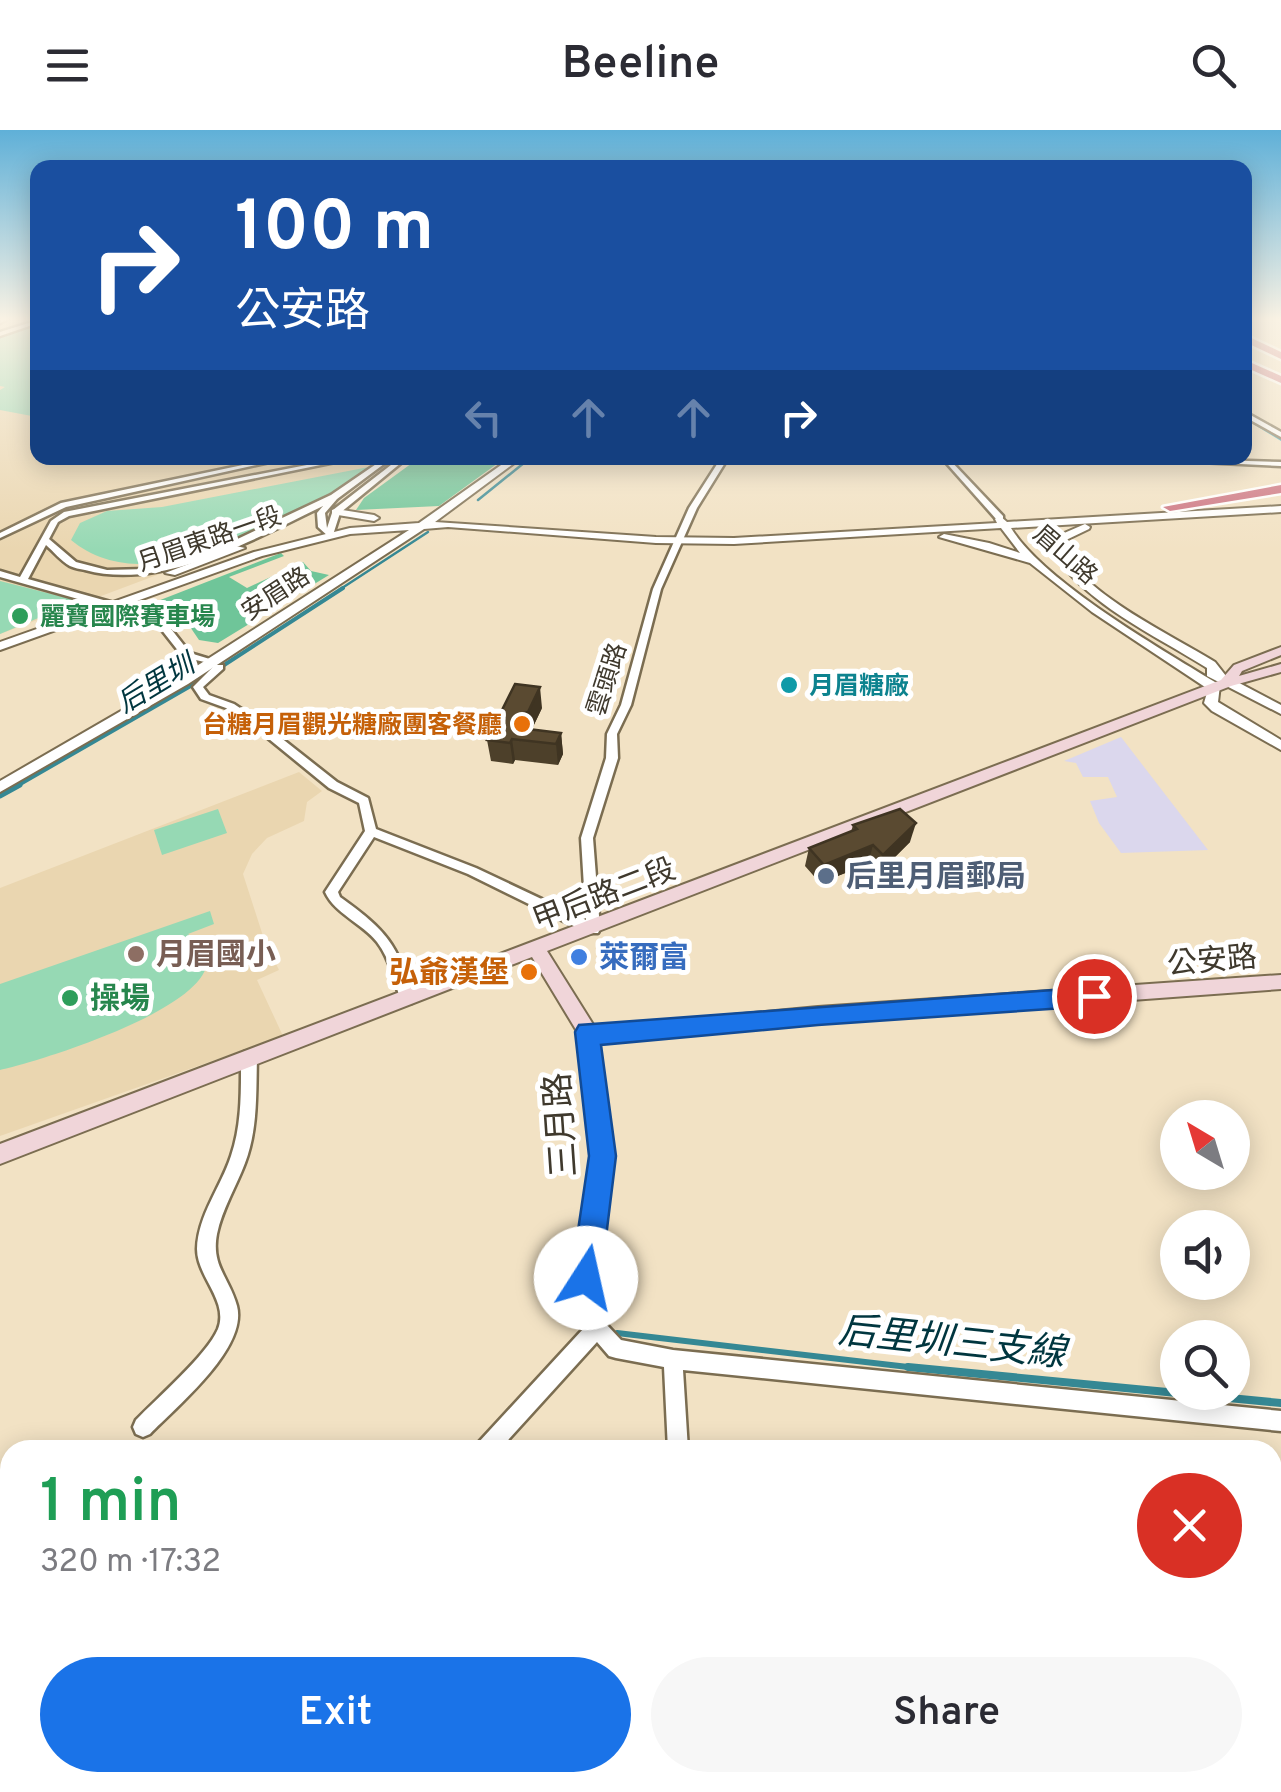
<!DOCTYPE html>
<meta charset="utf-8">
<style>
:root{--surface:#fff;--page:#f7f7f7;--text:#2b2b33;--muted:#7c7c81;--accent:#1a73e8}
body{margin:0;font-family:Overpass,"Noto Sans TC",sans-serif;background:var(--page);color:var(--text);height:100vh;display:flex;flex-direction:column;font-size:38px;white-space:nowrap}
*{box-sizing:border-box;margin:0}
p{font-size:32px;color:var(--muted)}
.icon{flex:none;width:55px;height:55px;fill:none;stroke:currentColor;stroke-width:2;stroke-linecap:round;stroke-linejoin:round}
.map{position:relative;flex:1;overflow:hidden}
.details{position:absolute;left:0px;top:1310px;width:1282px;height:352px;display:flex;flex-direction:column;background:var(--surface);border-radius:30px 30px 0 0;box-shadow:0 5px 25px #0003}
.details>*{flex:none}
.top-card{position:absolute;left:30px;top:30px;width:1222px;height:305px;border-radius:20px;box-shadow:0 5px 25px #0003;background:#1a4fa0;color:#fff;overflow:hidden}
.needle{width:65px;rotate:322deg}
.tools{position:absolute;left:1160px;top:970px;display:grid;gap:20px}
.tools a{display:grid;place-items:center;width:90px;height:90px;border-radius:50%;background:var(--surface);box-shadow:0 5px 25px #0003;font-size:50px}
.pin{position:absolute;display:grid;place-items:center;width:85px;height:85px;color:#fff;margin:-42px;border:5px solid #fff;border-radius:50%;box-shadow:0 2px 10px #0007}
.me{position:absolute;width:110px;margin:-55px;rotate:10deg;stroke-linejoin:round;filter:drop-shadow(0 0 8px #0008)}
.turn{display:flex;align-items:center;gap:35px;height:210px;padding:0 40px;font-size:45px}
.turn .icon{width:130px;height:130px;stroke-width:2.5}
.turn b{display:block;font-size:70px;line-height:85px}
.lanes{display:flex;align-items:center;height:95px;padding:0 40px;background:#0003;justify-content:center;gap:50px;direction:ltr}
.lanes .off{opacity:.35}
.round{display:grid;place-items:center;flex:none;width:105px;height:105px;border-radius:52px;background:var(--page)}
.summary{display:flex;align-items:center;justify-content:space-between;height:170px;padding:0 40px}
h1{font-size:60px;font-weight:600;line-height:75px;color:#1e9e55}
.action{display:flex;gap:20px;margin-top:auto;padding:20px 40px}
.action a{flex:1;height:115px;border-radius:60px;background:var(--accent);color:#fff;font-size:40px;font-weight:600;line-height:115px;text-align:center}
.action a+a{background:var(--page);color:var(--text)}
header{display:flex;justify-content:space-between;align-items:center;height:130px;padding:0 40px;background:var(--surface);font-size:45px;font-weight:600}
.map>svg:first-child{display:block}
</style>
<header><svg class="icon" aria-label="menu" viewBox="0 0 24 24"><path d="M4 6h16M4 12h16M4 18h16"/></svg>Beeline<svg class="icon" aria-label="search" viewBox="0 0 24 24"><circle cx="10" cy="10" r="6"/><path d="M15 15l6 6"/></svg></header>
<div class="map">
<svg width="1281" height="1662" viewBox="0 0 1281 1662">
<rect width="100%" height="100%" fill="#f2e2c4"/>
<g fill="#ead6b0">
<polygon points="13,188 37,188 38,328 387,328 332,366 205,427 0,504 0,193"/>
<polygon points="299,642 322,661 307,672 304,691 267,708 252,724 243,744 264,809 279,840 257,850 283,906 0,1006 0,758"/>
</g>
<polygon fill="#dbd7ed" points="1121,607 1208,720 1121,723 1099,693 1090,671 1117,667 1108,647 1083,647 1076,633 1064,631"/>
<g fill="#96d9b4">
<polygon points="37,194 37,287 0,280 0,260 5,257 0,256 0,208"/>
<path d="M374 336C302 386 152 478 71 410L80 393 107 381 162 377Z"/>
<polygon points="0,451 79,471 0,504"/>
<polygon points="218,679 227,703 162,725 154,700"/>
<path d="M210 781 214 794 188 804C276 860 35 933 0 940V854Z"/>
</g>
<g fill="#6fc599">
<polygon points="419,328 505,328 439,376 356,380 364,368"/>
<polygon points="281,423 284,426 229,447 247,458 303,432 311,441 329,445 218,513 199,510 182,485 150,474"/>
</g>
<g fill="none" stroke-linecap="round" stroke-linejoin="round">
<g stroke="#358894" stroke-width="2.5">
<polyline points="478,370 530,328"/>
<polyline points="339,460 428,402"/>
</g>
<g stroke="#358894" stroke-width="4">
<polyline points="218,539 343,458"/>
<polyline points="15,657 201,550"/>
</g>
<polyline stroke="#358894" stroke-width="5" points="0,666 20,655"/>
<polyline stroke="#358894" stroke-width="6" points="617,1203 934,1240"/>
<polyline stroke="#358894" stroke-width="8" points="908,1237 1281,1273"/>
<polygon fill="#31aac0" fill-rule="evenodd" points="1245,284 1281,306 1281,311 1245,289"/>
<g stroke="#7b6d51" stroke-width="5">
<g id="minor">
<polygon points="2,188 9,188 0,193"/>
<polygon points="38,190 38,193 0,206 0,202"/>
<polygon points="1245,282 1281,302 1281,307 1245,287"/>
<polygon points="276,328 288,328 66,377 0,408 0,403 61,373"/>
<path d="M343 328H355L69 386 58 392 49 409 76 432 107 440 146 439 185 429 227 414 331 365 385 328H392L337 369 325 383 327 398 333 380 400 328H407L340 383 333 405 329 407 318 397 317 383 323 376C255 409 162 461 85 440 80 439 74 438 70 436 61 431 53 421 46 415L28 449 150 483 168 495 190 523 213 530V534L183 527 161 499 133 482 110 478 0 447V441L20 447 51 391 64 382Z"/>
<path d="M721 328H728L697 378 661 459 631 575 617 604 618 628 593 708 600 799 598 803H588L468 744 374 707 338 762 340 767C386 800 398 814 414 869L412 873H402C394 853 391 830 377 812 362 793 335 784 325 762L365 701 359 673 329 658 253 596 226 578 201 569 193 557 215 535H223V539L203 557 209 565 234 574 261 592 337 652 368 668 376 699 476 738 586 790 581 708 606 628 607 604 621 575 653 459 689 378Z"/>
<polygon points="942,328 948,328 1003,386 1003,390 997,390"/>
<polygon points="1154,328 1281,332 1281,336 1158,330"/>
<polygon points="588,897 593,899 595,903 610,1026 607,1082 591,1178 621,1210 673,1220 1281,1281 1281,1301 683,1240 688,1320 668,1320 664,1237 616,1228 609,1226 597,1212 499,1320 475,1320 478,1313 584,1198 572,1181 589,1082 594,1026 581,903 583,899"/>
<path d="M249 921 254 922 257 927C256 962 258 999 245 1033 236 1057 222 1079 217 1104 211 1136 229 1147 237 1176 248 1218 177 1276 150 1304L143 1307 136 1304 133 1297 136 1290C157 1268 207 1225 218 1199 229 1171 197 1147 197 1119 198 1085 221 1057 231 1026 242 994 241 960 241 927L244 922Z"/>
<polygon points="192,1652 220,1652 216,1662 188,1662"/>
<polygon points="706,1652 730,1652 732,1662 708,1662"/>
</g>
</g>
<g stroke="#7b6d51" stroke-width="4">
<g id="tertiary">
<path d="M511 328H521L435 392 656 407 734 408 997 393 995 389 1000 386 1007 392 1281 376V382L1011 398C1044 452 1163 520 1220 555L1218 572 1281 610V620L1212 581 1204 573 1208 559 1092 482 1030 433 939 407 944 404 989 413 1020 423 1001 398 734 414 656 413 448 397 424 399 188 554 0 662V651L178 548 409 400 350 404 262 426 0 520V512L254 422 350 398 419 393Z"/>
<polygon points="336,379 374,385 379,388 374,391 332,384 332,380"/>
<path d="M1085 394 1090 397 1089 399 1064 411 1061 420C1093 469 1166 502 1215 532L1226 546 1281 575V584L1207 546V538C1153 504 1085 474 1051 420L1055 407Z"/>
<polygon points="236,416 245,418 175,445 165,443"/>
</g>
</g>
<g stroke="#7b6d51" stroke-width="4">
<polygon id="secondary" points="1281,517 1281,525 1242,541 1239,546 1281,534 1281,542 1231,556 547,821 594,896 605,897 818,877 1281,845 1281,859 818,893 605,913 581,908 532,827 0,1034 0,1014 1221,550 1234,535"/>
</g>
<g stroke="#fff" stroke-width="5">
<g id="motorway">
<polygon points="1245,205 1281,222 1281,229 1245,212"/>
<polygon points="1245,230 1281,246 1281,253 1245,237"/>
<polygon points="1281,355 1281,363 1170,381 1163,377"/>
</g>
</g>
<use href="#minor" fill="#fff" fill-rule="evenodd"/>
<use href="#tertiary" fill="#fff" fill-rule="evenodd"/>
<use href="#secondary" fill="#f0d5d9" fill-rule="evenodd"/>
<use href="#motorway" fill="#cc7381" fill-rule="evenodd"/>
</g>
<g fill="#4d402a">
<polygon points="542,578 532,599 561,603 563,624 558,635 515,630 513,634 491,631 487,610"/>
<polygon points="853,695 910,712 878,744 868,734 820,753 805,736 809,718 851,702"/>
</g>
<g fill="#3f3422">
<polygon points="540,557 542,578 530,603 521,605 520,612 517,591 519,584"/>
<polygon points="561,603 563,624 558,635 556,614"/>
<polygon points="512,609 515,630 513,634 510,613"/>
<polygon points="916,693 910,712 878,744 883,725"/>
<polygon points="873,715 868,734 820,753 824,735"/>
</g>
<g fill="#5a4a31" stroke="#3f3422" stroke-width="2.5">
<polygon points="515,554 540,557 528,582 519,584 517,591 520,598 561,603 556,614 512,609 510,613 487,610"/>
<polygon points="900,679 916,693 883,725 873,715 824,735 809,718 857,699 853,695"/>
</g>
<linearGradient id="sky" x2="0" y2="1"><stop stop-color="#5fb0d8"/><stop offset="0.45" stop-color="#f9f2e4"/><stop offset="1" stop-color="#f9f2e4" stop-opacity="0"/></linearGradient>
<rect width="1281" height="420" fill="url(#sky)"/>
<polygon fill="#1a73e8" stroke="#114b97" stroke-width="2.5" points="1094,857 1102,860 1105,866 1102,873 1094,876 818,895 601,915 616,1026 601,1148 597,1158 586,1163 576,1158 571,1148 589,1026 575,902 579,895"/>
<g fill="#2e9e5b" stroke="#fff" stroke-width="4">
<circle cx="20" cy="486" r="10"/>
<circle cx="70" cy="868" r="10"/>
</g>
<circle fill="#0f9aa8" stroke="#fff" stroke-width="4" cx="789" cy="555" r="10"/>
<g fill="#e8710a" stroke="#fff" stroke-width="4">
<circle cx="522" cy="594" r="10"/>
<circle cx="529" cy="842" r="10"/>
</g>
<circle fill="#5c6f8a" stroke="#fff" stroke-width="4" cx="826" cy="746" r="10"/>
<circle fill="#8d6e63" stroke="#fff" stroke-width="4" cx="136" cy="824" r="10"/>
<circle fill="#3f7fe0" stroke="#fff" stroke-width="4" cx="579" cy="827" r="10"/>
<g text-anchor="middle" stroke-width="10" stroke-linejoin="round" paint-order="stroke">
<g font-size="25" fill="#3f392d" stroke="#fff">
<text transform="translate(209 408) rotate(-19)" y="9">月眉東路一段</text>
<text transform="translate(1066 424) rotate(41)" y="9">眉山路</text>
<text transform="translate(275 463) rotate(-33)" y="9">安眉路</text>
<text transform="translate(606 549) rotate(-72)" y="9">雲頭路</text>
</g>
<g font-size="25" font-weight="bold" fill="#27864d" stroke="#fff" text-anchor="start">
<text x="40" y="495">麗寶國際賽車場</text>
</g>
<g font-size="25" font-weight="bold" fill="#0d838f" stroke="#fff" text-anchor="start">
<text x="809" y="564">月眉糖廠</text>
</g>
<g font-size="25" font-weight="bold" fill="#c56008" stroke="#fff" text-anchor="end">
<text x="502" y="603">台糖月眉觀光糖廠團客餐廳</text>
</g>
<g font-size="28" font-style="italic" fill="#00363f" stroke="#fff">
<text transform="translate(155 553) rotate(-31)" y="10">后里圳</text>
</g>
<g font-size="30" font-weight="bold" fill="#4e5e75" stroke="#fff" text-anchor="start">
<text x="846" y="756">后里月眉郵局</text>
</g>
<g font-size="30" fill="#3f392d" stroke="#fff">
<text transform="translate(604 764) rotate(-21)" y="10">甲后路二段</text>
<text transform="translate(1212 830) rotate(-5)" y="10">公安路</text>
</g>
<g font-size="30" font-weight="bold" fill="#785e54" stroke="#fff" text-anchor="start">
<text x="156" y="834">月眉國小</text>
</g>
<g font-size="30" font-weight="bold" fill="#366cbe" stroke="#fff" text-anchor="start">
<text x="599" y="837">萊爾富</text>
</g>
<g font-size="30" font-weight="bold" fill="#c56008" stroke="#fff" text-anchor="end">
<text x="509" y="852">弘爺漢堡</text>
</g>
<g font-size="30" font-weight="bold" fill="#27864d" stroke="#fff" text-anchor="start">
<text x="90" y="878">操場</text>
</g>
<g font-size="35" fill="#3f392d" stroke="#fff">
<text transform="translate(560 995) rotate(-94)" y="12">三月路</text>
</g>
<g font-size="38" font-style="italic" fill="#00363f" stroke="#fff">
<text transform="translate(952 1211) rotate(6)" y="13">后里圳三支線</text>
</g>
</g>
</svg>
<div class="tools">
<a><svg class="needle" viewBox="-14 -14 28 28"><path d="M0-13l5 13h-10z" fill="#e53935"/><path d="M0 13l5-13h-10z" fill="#7c7c81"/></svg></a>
<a><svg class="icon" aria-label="sound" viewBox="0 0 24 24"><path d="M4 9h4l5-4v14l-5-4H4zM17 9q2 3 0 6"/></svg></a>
<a><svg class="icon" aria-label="search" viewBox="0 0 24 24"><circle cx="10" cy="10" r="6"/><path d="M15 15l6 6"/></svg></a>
</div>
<div class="pin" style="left:1094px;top:866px;background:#d93025"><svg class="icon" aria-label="arrive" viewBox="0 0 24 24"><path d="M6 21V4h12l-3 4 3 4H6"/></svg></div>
<svg class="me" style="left:586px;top:1148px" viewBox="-20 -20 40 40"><circle r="19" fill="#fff"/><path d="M0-13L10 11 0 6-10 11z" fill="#1a73e8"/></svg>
<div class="top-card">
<div class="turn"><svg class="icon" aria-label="right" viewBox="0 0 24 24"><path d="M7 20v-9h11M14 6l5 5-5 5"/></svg><div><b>100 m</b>公安路</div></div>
<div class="lanes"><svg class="icon off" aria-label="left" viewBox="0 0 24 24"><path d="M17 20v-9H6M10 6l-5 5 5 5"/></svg><svg class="icon off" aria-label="ahead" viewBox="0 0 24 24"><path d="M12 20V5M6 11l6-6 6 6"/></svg><svg class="icon off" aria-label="ahead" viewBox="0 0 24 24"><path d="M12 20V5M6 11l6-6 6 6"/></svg><svg class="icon" aria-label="right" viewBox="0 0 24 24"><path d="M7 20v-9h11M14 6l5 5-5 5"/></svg></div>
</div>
<section class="details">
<div class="summary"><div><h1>1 min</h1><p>320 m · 17:32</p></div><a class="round" style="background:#d93025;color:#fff"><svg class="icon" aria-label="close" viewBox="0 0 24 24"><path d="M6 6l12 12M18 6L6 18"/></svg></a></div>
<div class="action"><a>Exit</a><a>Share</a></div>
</section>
</div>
